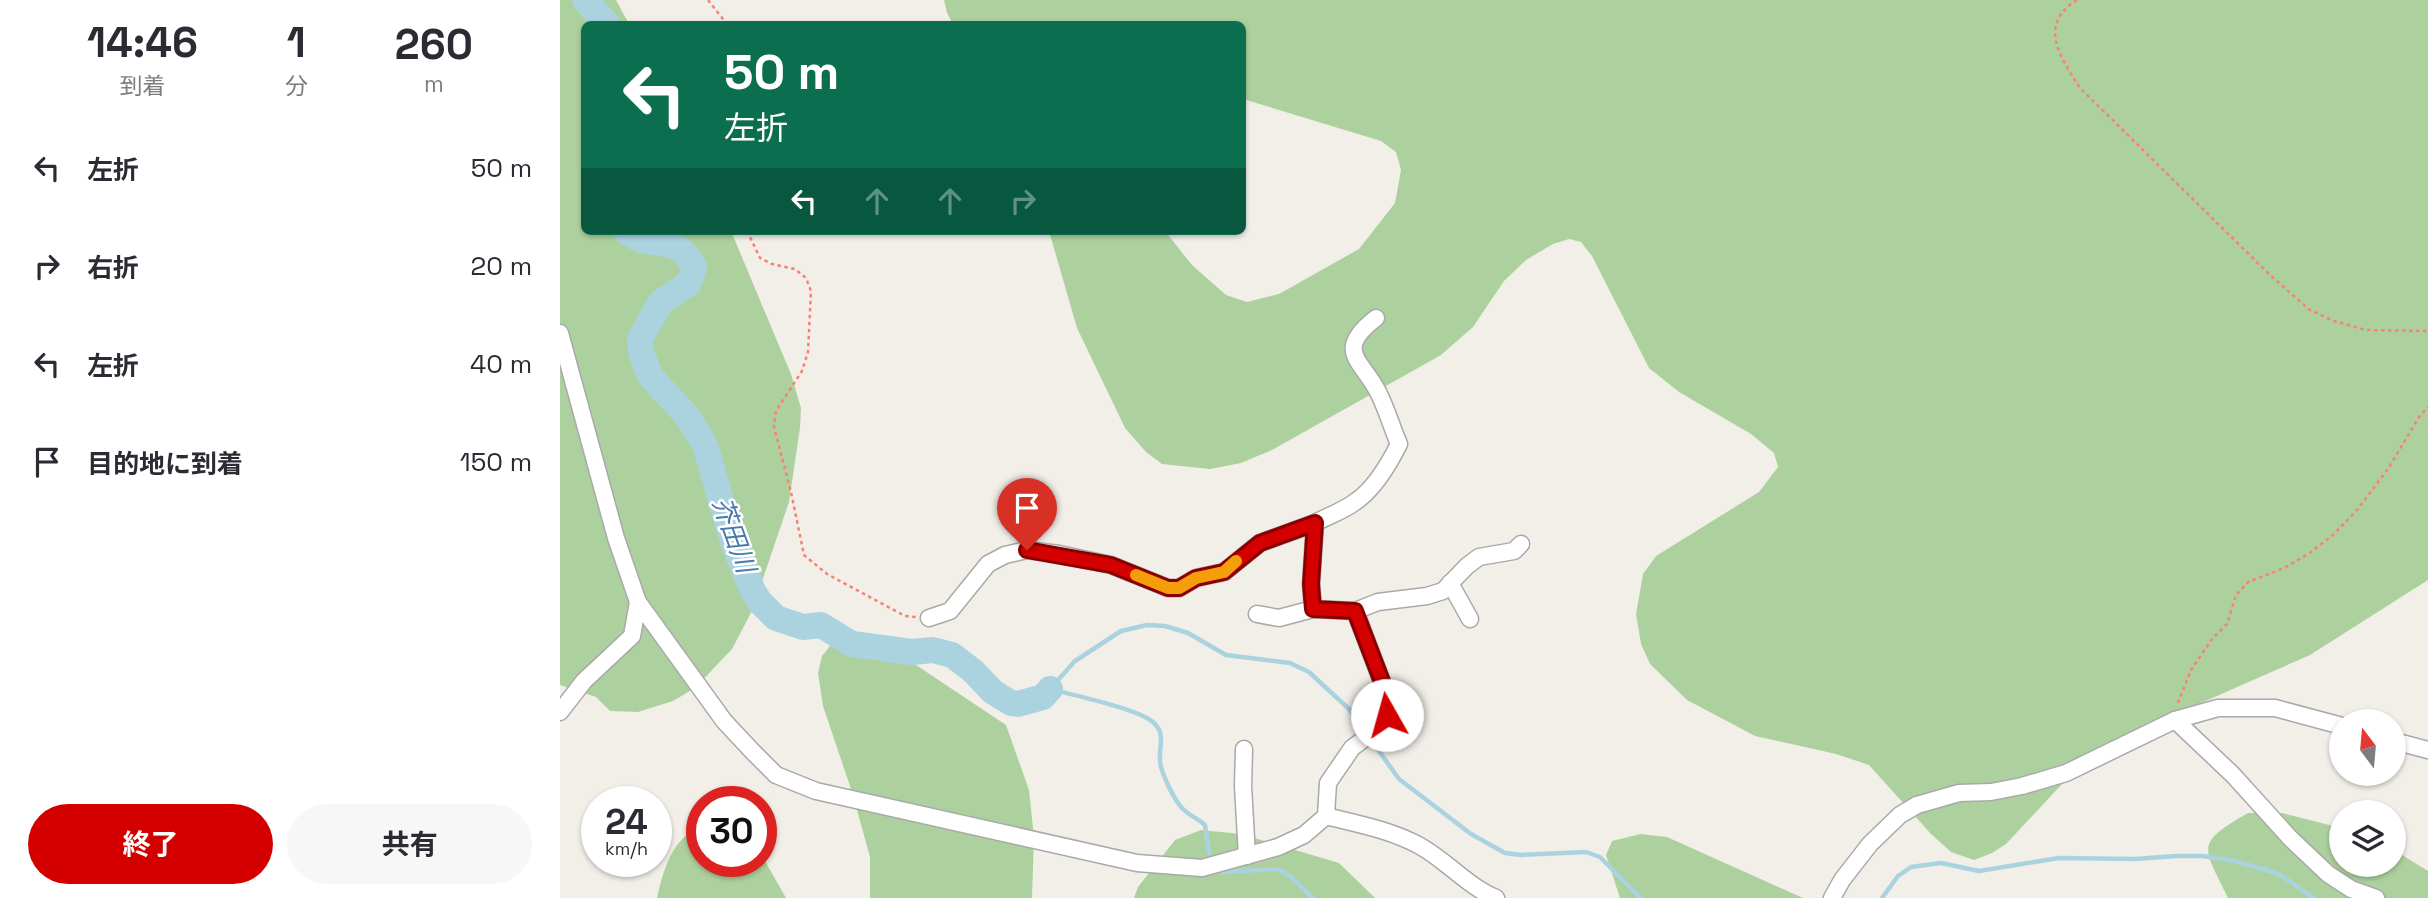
<!DOCTYPE html>
<html lang="ja">
<meta charset="utf-8">
<style>
:root{--surface:#fff;--page:#f7f7f7;--text:#2b2b33;--muted:#7c7c81;--accent:#d40000}
body{margin:0;font-family:"Space Grotesk","Noto Sans JP",sans-serif;background:var(--page);color:var(--text);height:100vh;display:flex;flex-direction:column;font-size:26px;white-space:nowrap}
*{box-sizing:border-box;margin:0}
p{font-size:23px;color:var(--muted)}
.icon{flex:none;width:38px;height:38px;fill:none;stroke:currentColor;stroke-width:2;stroke-linecap:round;stroke-linejoin:round}
.map{position:relative;flex:1;overflow:hidden}
.drawer{display:flex;flex-direction:column;background:var(--surface);width:560px}
.drawer>*{flex:none}
.hud{position:absolute;left:21px;top:21px;width:665px;height:214px;border-radius:10px;box-shadow:0 2px 5px #0004;background:#0b6e4f;color:#fff;overflow:hidden}
.needle{width:46px;rotate:344deg}
.controls{position:absolute;left:1769px;top:709px;display:grid;gap:14px}
.controls a{display:grid;place-items:center;width:77px;height:77px;border-radius:50%;background:var(--surface);box-shadow:0 2px 5px #0004;font-size:35px}
.speed{position:absolute;left:21px;top:786px;display:flex;gap:14px;font-size:35px;font-weight:700;text-align:center}
.speed>*{display:grid;place-content:center;width:91px;height:91px;border-radius:50%;background:var(--surface);box-shadow:0 2px 5px #0004;line-height:1}
.speed small{font-size:18px;font-weight:400}
.speed .limit{border:10px solid #d22;background:#fff;color:#111}
.pin{position:absolute;display:grid;place-items:center;width:60px;height:60px;color:#fff;margin:-72px -30px;border-radius:50% 50% 50% 0;rotate:-45deg;box-shadow:0 0 7px #0007}
.pin .icon{rotate:45deg}
.me{position:absolute;width:77px;margin:-38px;rotate:353deg;stroke-linejoin:round;filter:drop-shadow(0 0 5px #0008)}
.turn{display:flex;align-items:center;gap:24px;height:147px;padding:0 28px;font-size:32px}
.turn .icon{width:91px;height:91px;stroke-width:2.5}
.turn b{display:block;font-size:49px;line-height:60px}
.lanes{display:flex;align-items:center;height:66px;padding:0 28px;background:#0003;justify-content:center;gap:35px;direction:ltr}
.lanes .off{opacity:.35}
.eta{display:flex;justify-content:space-evenly;align-items:center;height:119px;text-align:center}
.eta b{font-size:42px;font-weight:700;line-height:49px}
.primary-button{display:flex;gap:14px;margin-top:auto;padding:14px 28px}
.primary-button a{flex:1;height:80px;border-radius:42px;background:var(--accent);color:#fff;font-size:28px;font-weight:700;line-height:80px;text-align:center}
.primary-button a+a{background:var(--page);color:var(--text)}
ul{padding:0;list-style:none}
li{display:flex;align-items:center;gap:21px;height:98px;padding:0 28px}
li div{flex:1}
li b{display:block;font-size:26px}
li em{font-style:normal}
main{display:flex;flex:1;min-height:0}
.map>svg:first-child{display:block}
</style>
<main>
<section class="drawer">
<div class="eta">
<div><b>14:46</b><p>到着</p></div>
<div><b>1</b><p>分</p></div>
<div><b>260</b><p>m</p></div>
</div>
<ul>
<li><svg class="icon" aria-label="left" viewBox="0 0 24 24"><path d="M17 20v-9H6M10 6l-5 5 5 5"/></svg><div><b>左折</b></div><em>50 m</em></li>
<li><svg class="icon" aria-label="right" viewBox="0 0 24 24"><path d="M7 20v-9h11M14 6l5 5-5 5"/></svg><div><b>右折</b></div><em>20 m</em></li>
<li><svg class="icon" aria-label="left" viewBox="0 0 24 24"><path d="M17 20v-9H6M10 6l-5 5 5 5"/></svg><div><b>左折</b></div><em>40 m</em></li>
<li><svg class="icon" aria-label="arrive" viewBox="0 0 24 24"><path d="M6 21V4h12l-3 4 3 4H6"/></svg><div><b>目的地に到着</b></div><em>150 m</em></li>
</ul>
<div class="primary-button"><a>終了</a><a>共有</a></div>
</section>
<div class="map">
<svg width="1868" height="898" viewBox="0 0 1868 898">
<rect width="100%" height="100%" fill="#f2efe9"/>
<g fill="#add19e">
<polygon points="0,0 56,0 69,24 24,24 24,231 171,231 231,374 241,408 240,428 229,502 192,611 172,649 135,688 113,701 78,712 50,711 36,697 0,685"/>
<polygon points="384,0 1868,0 1868,580 1750,655 1625,710 1536,755 1502,784 1446,844 1432,853 1414,860 1391,852 1371,834 1309,765 1276,754 1195,736 1127,700 1090,664 1081,644 1076,614 1083,574 1096,556 1199,492 1218,467 1214,453 1191,434 1119,392 1089,368 1032,256 1021,242 1009,239 993,244 966,260 944,281 913,327 881,355 712,450 681,463 650,469 602,464 586,452 565,428 517,328 489,231 605,231 632,265 666,295 687,302 719,294 799,249 835,203 841,170 836,152 821,141 683,99 682,24 393,24 387,13"/>
<polygon points="306,639 320,641 446,725 469,790 474,837 472,898 310,898 310,857 292,792 263,706 258,673 262,656 273,642"/>
<path d="M1688 813H1722L1781 828 1782 864H1834V850L1868 871V898H1668C1643 846 1634 844 1688 813Z"/>
<path d="M142 828V861H201V854L226 898H97C103 872 112 835 142 828Z"/>
<polygon points="641,830 681,834 779,863 815,898 574,898 578,887 615,840"/>
<polygon points="1081,834 1107,837 1243,898 1060,898 1046,855 1052,841"/>
</g>
<g fill="none" stroke-linecap="round" stroke-linejoin="round">
<g stroke="#aad3df" stroke-width="4.5">
<polyline points="811,740 839,779 911,834 945,853 961,855 1026,852 1040,857 1081,898"/>
<path d="M649 853 645 825C638 819 629 815 623 809 615 802 600 771 600 760 599 743 606 734 593 722 578 709 513 695 490 689L515 661 561 631 587 625 605 626 628 633 666 655 730 663 749 672 789 709 806 733"/>
<polyline points="662,872 718,869 730,876 753,898"/>
<polyline points="1322,898 1338,876 1351,867 1381,863 1419,871 1499,858 1575,859 1616,856 1643,856 1675,861 1719,874 1754,898"/>
</g>
<g stroke="#aad3df" stroke-width="26">
<polyline points="25,0 47,24"/>
<path d="M66 231C92 253 115 230 134 267L129 283 100 303 80 339 81 352 90 376 127 416 145 445 173 542 193 591 200 602 216 618 243 627 261 625 292 644 352 652 373 650 392 655 413 671 433 692 451 703 458 704 483 697 490 689"/>
</g>
<g stroke="#a9a9a9" stroke-width="19">
<g id="minor">
<polyline points="0,333 56,538 78,602 164,721 193,752 216,775 256,791 577,863 642,868 718,847 744,835 766,816 768,783 792,748 821,726 827,715 829,700 795,611 753,609 719,618 697,614"/>
<path d="M755 523C768 516 783 511 795 502 813 490 829 464 839 444 832 428 827 410 819 394 804 361 772 352 816 318"/>
<polyline points="890,583 910,619"/>
<polyline points="795,611 818,602 867,596 883,591 907,566 919,557 954,551 961,544"/>
<polyline points="369,618 390,611 428,564 445,555 467,550 499,554 551,565 608,588 619,588 636,578 664,572 700,543 755,523 751,584 753,609"/>
<polyline points="0,712 24,681 72,636 78,602"/>
<polyline points="1615,720 1673,775 1730,838 1768,874 1791,889 1816,898"/>
<polyline points="1834,741 1868,750"/>
<polyline points="684,749 683,786 687,856"/>
<path d="M766 816C798 824 831 830 860 846 887 861 907 886 936 898"/>
<polyline points="1272,898 1282,880 1310,844 1340,815 1357,805 1399,793 1431,792 1462,786 1506,773 1615,720 1658,708 1715,708 1782,726"/>
</g>
</g>
<g stroke="#fa8072" stroke-width="2.5" stroke-dasharray="3.5 3.5" stroke-linecap="butt">
<polyline points="148,0 167,24"/>
<path d="M1517 0C1476 25 1502 59 1520 88L1711 276 1750 310 1774 321 1806 330 1868 331"/>
<polyline points="187,231 200,258 212,264 235,269 246,278 251,291 248,352 242,371 216,411 214,427 231,492 244,555 267,574 345,616 356,617"/>
<polyline points="1618,703 1631,670 1652,639 1667,624 1676,595 1688,582 1724,568 1750,553 1773,535 1797,510 1828,469 1859,417 1868,407"/>
</g>
<use href="#minor" stroke="#fff" stroke-width="16"/>
</g>
<g fill="none" stroke-linecap="round" stroke-linejoin="round">
<g stroke="#8a0000" stroke-width="18">
<polyline id="route" points="467,550 551,565 608,588 619,588 636,578 664,572 700,543 755,523 751,584 753,609 795,611 829,700 827,715"/>
</g>
<use href="#route" stroke="#d40000" stroke-width="12"/>
<polyline stroke="#f59e0b" stroke-width="12" points="576,575 608,588 619,588 636,578 664,572 676,561"/>
</g>
<g text-anchor="middle" stroke-width="5" stroke-linejoin="round" paint-order="stroke">
<g font-size="26" font-style="italic" fill="#4a7aab" stroke="#fff">
<text transform="translate(174 535) rotate(70)" y="9">芥田川</text>
</g>
</g>
</svg>
<div class="controls">
<a><svg class="needle" viewBox="-14 -14 28 28"><path d="M0-13l5 13h-10z" fill="#e53935"/><path d="M0 13l5-13h-10z" fill="#7c7c81"/></svg></a>
<a><svg class="icon" aria-label="layers" viewBox="0 0 24 24"><path d="M12 4l9 5-9 5-9-5zM3 14l9 5 9-5"/></svg></a>
</div>
<div class="speed"><div>24<small>km/h</small></div><div class="limit">30</div></div>
<div class="pin" style="left:467px;top:550px;background:#d93025"><svg class="icon" aria-label="arrive" viewBox="0 0 24 24"><path d="M6 21V4h12l-3 4 3 4H6"/></svg></div>
<svg class="me" style="left:827px;top:715px" viewBox="-20 -20 40 40"><circle r="19" fill="#fff"/><path d="M0-13L10 11 0 6-10 11z" fill="#d40000"/></svg>
<div class="hud">
<div class="turn"><svg class="icon" aria-label="left" viewBox="0 0 24 24"><path d="M17 20v-9H6M10 6l-5 5 5 5"/></svg><div><b>50 m</b>左折</div></div>
<div class="lanes"><svg class="icon" aria-label="left" viewBox="0 0 24 24"><path d="M17 20v-9H6M10 6l-5 5 5 5"/></svg><svg class="icon off" aria-label="ahead" viewBox="0 0 24 24"><path d="M12 20V5M6 11l6-6 6 6"/></svg><svg class="icon off" aria-label="ahead" viewBox="0 0 24 24"><path d="M12 20V5M6 11l6-6 6 6"/></svg><svg class="icon off" aria-label="right" viewBox="0 0 24 24"><path d="M7 20v-9h11M14 6l5 5-5 5"/></svg></div>
</div>
</div>
</main>
